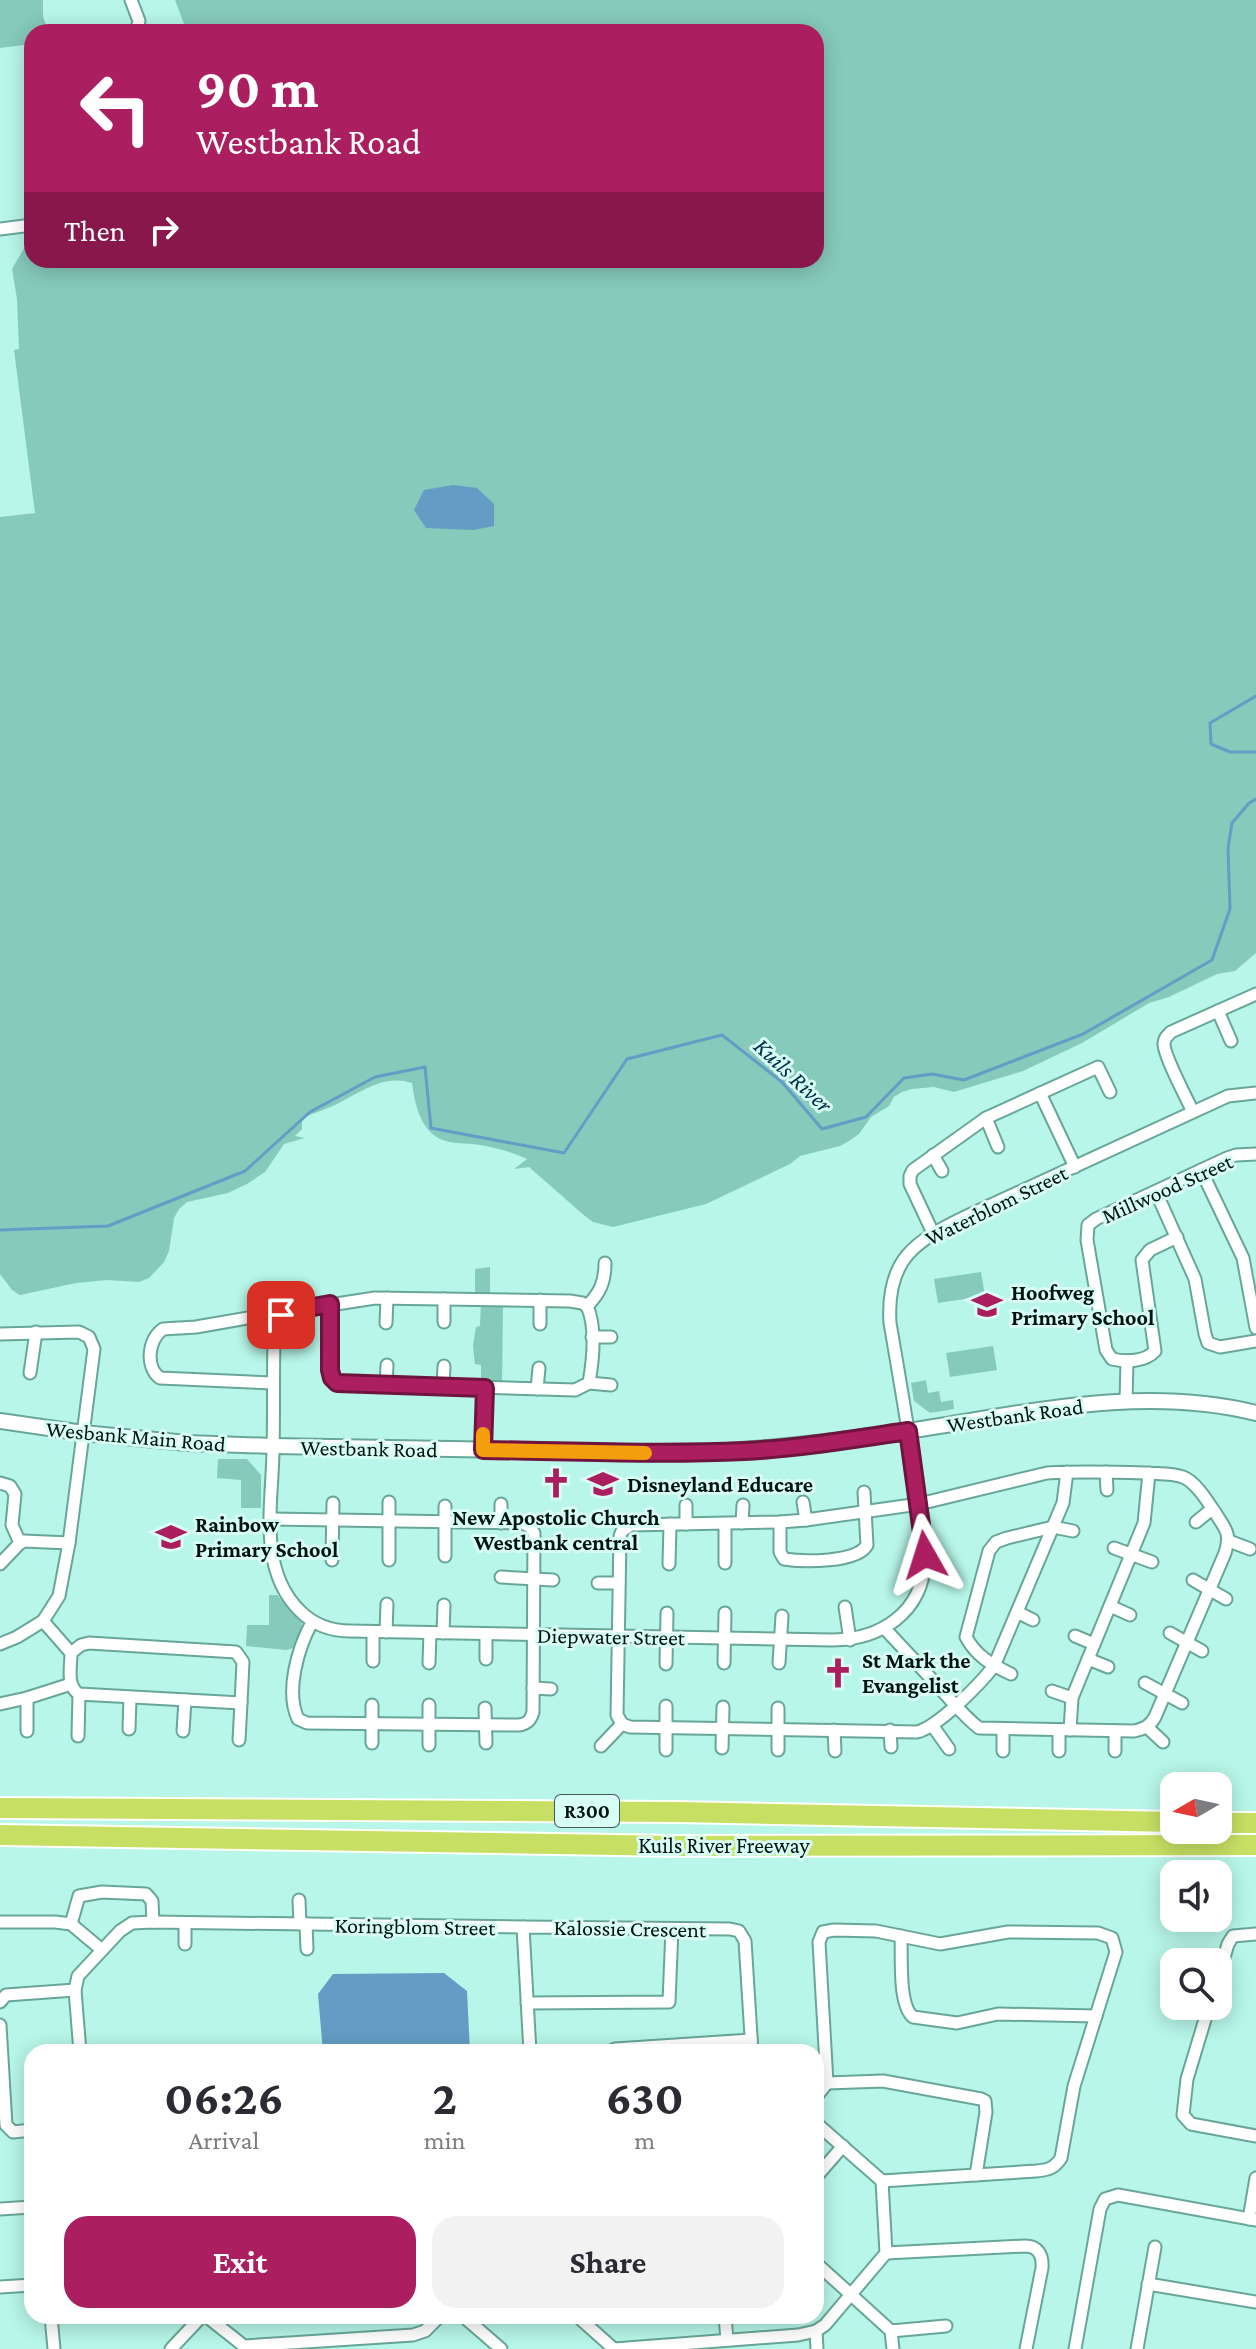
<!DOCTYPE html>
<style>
:root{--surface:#fff;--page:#f2f2f3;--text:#2b2b33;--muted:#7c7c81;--accent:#ab1e5f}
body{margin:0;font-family:"Crimson Pro",serif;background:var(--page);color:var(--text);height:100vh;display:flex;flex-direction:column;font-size:30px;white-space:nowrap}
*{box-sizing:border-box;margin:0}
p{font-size:26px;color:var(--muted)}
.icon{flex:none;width:44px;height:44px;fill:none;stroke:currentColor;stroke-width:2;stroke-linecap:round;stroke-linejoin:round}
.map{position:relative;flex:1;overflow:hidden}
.details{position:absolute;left:24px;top:2044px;width:800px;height:280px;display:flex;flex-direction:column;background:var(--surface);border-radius:24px;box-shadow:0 4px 20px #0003}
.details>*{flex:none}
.top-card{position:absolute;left:24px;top:24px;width:800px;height:244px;border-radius:24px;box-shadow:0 4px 20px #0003;background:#ab1e5f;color:#fff;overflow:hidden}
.needle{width:52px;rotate:261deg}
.buttons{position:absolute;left:1160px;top:1772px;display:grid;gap:16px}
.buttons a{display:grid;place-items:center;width:72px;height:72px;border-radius:16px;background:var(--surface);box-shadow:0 4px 20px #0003;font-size:40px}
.pin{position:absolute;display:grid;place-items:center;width:68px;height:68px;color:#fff;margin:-34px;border-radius:16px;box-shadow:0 4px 12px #0006}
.me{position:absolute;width:88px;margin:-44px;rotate:354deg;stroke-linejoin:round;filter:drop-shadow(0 0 6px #0008)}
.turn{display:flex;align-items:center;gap:28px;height:168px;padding:0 40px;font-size:36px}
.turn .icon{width:104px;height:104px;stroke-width:2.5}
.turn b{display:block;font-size:56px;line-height:68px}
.then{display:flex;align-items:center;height:76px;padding:0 40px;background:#0003;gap:16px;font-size:30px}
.eta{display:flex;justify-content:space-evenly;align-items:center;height:136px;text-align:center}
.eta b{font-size:48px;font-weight:700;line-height:56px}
.button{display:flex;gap:16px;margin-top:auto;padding:16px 40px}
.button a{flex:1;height:92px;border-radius:24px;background:var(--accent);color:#fff;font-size:32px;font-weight:700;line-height:92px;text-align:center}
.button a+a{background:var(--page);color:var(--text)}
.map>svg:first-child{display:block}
</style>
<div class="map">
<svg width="1256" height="2349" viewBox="0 0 1256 2349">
<rect width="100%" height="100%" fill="#b7f6e8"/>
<g fill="#85cabb">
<polygon points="0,0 43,0 43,16 48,32 32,32 32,44 0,48"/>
<path d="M175 0H1256V953L1235 971 1217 974 1169 997 1149 1003 1082 1043 1023 1071 954 1092 934 1087 912 1089 902 1092 894 1097 889 1106 871 1117 859 1134 849 1141 840 1146 800 1156 790 1164 706 1204 613 1227 593 1222 585 1216 529 1167 514 1169 527 1159C512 1152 497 1148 480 1145 470 1143 459 1144 449 1142 422 1136 415 1107 412 1083 383 1073 358 1094 333 1106 323 1110 312 1114 302 1118V1129L295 1136 305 1138 284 1144 265 1172 247 1184 228 1193 187 1202 179 1209 174 1218 169 1251 164 1262 149 1278 139 1282 107 1280 76 1283 20 1295 12 1290 0 1274V517L35 513 14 350 19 349 17 299 12 269 26 245 32 243V260H816V32H187Z"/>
<polygon points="490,1267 490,1296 475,1295 475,1269"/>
<polygon points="981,1272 985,1296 938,1303 934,1279"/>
<polygon points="481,1302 503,1303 502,1385 481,1384 481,1365 475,1364 473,1346 476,1327 480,1326"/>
<polygon points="993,1346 997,1370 950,1377 946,1353"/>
<polygon points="926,1380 928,1393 939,1391 941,1402 953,1400 954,1409 930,1413 914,1401 911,1383"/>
<polygon points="218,1459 247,1459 261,1475 261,1508 241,1508 241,1480 217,1478"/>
<polygon points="269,1595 277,1595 302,1623 301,1631 294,1648 286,1650 246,1646 247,1625 269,1625"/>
</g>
<g fill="#639dc5">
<polygon points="453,485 477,488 494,504 494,526 473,530 426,528 414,510 424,490"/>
<polygon points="444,1973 467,1991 470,2052 323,2052 318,1994 333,1974"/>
</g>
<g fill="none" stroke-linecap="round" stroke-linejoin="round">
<g stroke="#639dc5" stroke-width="3">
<polyline points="1256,696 1210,723 1211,744 1230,752 1256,752"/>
<polyline points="0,1230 108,1226 245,1171 310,1112 375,1077 425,1067 431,1128 564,1153 627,1059 722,1035 782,1082 822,1129 866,1117 904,1078 932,1074 964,1080 1083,1034 1212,960 1230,909 1228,848 1232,823 1249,803 1256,799"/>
</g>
<g stroke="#68a699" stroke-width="15">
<g id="minor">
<polyline points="131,0 139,21 136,32"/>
<polyline points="0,229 32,225"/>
<polyline points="1218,1011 1231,1041"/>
<polyline points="1040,1093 1075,1167"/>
<path d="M1193 1112C1187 1099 1163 1054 1164 1043 1165 1037 1167 1036 1171 1032L1256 994"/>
<polyline points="986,1118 998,1147"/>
<polyline points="933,1155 942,1171"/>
<polyline points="1201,1170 1243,1258 1256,1328"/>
<polyline points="1156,1192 1195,1279 1205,1334 1208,1343 1220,1347 1256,1341"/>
<polyline points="933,1233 910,1184 910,1176 913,1170 986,1118 1098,1067 1110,1092"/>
<path d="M1177 1237 1150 1250 1142 1260 1155 1351C1145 1362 1126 1362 1112 1359L1106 1350 1087 1240 1088 1225 1096 1219 1227 1158 1236 1155 1256 1154"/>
<path d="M605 1263C605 1282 600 1293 587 1306L582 1303 570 1301 375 1298 291 1311 279 1317 274 1340C273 1377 274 1414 273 1452 272 1505 258 1570 300 1611 314 1625 331 1631 350 1631L833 1640C881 1639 922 1613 925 1561 927 1529 918 1494 913 1463 906 1416 898 1369 890 1323 886 1259 915 1241 967 1216L1228 1096 1256 1093"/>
<path d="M330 1304V1370L332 1378 337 1383 575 1390 589 1383C593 1360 597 1328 587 1306"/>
<polyline points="444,1322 444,1299"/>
<polyline points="386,1323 387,1298"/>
<polyline points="540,1324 540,1300"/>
<polyline points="0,1334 79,1332 89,1337 94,1349 69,1543 59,1596 43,1621 17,1637 0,1644"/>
<polyline points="592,1337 611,1337"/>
<polyline points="30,1373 36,1332"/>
<path d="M273 1383 160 1378C145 1367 148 1340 163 1329L196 1327 259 1316 279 1317"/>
<polyline points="589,1383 611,1385"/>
<polyline points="386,1385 387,1365"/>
<polyline points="443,1387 444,1366"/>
<polyline points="537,1389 539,1368"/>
<polyline points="1126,1402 1127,1361"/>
<polyline points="483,1450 485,1388"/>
<polyline points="1106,1472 1107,1490"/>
<polyline points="0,1483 10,1486 15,1494 12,1525 20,1543"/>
<polyline points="389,1502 389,1560"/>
<polyline points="803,1502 806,1520"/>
<polyline points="501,1504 501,1523"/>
<path d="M271 1519 523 1523 530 1527 534 1533 533 1712C531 1720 527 1724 519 1725L307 1723 298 1719C285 1691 298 1648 312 1622"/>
<path d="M780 1522V1552L784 1559C803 1562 857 1563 867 1545L864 1492"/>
<polyline points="1196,1522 1212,1509"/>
<polyline points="742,1523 743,1505"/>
<polyline points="686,1524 686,1505"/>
<polyline points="1229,1541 1250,1549"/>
<polyline points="1114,1548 1152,1562"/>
<polyline points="445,1556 445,1506"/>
<polyline points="332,1560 333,1503"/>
<polyline points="725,1563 725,1524"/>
<polyline points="0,1564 19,1544 24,1541 69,1543"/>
<polyline points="669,1564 670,1524"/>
<polyline points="501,1577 553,1580"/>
<polyline points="1193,1580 1226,1599"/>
<polyline points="598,1583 619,1583"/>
<polyline points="1110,1606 1130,1615"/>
<polyline points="845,1607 850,1640"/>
<polyline points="1017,1612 1033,1620"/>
<path d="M43 1621 71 1653 81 1645 89 1643 236 1652 243 1662 241 1703 79 1694C66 1686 71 1667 71 1653"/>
<path d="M885 1629C906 1651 926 1673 947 1696 957 1707 967 1719 979 1728L1134 1731C1144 1729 1150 1726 1155 1717L1225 1553C1231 1533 1226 1530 1216 1514 1208 1502 1196 1482 1183 1477 1172 1473 1158 1474 1146 1473 1113 1472 1081 1471 1047 1473L919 1504 806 1520 780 1522 631 1525 622 1531 620 1536 617 1715 622 1724 630 1727 917 1732C938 1727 980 1684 994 1666L1063 1503 1067 1472"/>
<polyline points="373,1632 373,1661"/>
<polyline points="386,1632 387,1604"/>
<polyline points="443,1633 444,1605"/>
<polyline points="1170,1633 1202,1651"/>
<polyline points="1075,1636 1094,1644"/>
<polyline points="486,1659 486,1634"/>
<polyline points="1088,1659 1108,1667"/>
<polyline points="429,1663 430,1633"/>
<polyline points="724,1663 725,1613"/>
<polyline points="779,1663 782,1616"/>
<polyline points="666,1664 667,1613"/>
<path d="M1011 1674C992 1665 976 1656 966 1637L989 1551 996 1542 1007 1538 1053 1527 1073 1531"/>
<polyline points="1145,1683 1182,1703"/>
<polyline points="533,1688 551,1689"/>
<polyline points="1052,1691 1072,1698"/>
<polyline points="0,1704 27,1698 71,1684"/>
<polyline points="485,1708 486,1743"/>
<polyline points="778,1708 778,1750"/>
<polyline points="932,1725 949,1749"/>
<polyline points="1147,1727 1163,1742"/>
<polyline points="129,1729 130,1697"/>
<polyline points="834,1730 835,1751"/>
<polyline points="890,1730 891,1747"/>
<polyline points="1070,1730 1072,1698 1144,1523 1149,1473"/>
<polyline points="27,1731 27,1698"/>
<polyline points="183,1731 185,1700"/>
<polyline points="78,1736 79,1694"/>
<polyline points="239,1740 241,1703"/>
<polyline points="372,1743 372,1705"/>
<polyline points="429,1745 429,1705"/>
<polyline points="601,1746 622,1724"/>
<polyline points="722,1748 723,1707"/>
<polyline points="666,1750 666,1706"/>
<polyline points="1003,1751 1003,1729"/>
<polyline points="1059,1751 1059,1730"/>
<polyline points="1115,1751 1115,1731"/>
<polyline points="299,1900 300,1924"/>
<polyline points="0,1922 55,1922 71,1924 102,1950"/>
<polyline points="71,1924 79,1896 102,1892 146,1894 152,1901 153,1922"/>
<polyline points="306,1924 307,1949"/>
<path d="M901 1936C902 1956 898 2005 913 2017L957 2023 998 2014 1096 2016"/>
<polyline points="185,1944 185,1923"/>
<polyline points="1218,1978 1228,1944 1233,1936 1256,1934"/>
<polyline points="0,2002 6,1995 75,1990"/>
<polyline points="527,2003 669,2002 672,1929"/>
<polyline points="1209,2006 1187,2079 1183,2115 1191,2124 1256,2136"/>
<polyline points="0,2025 6,2125 13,2132 32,2130"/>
<polyline points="80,2052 75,1990 78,1976 120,1931 132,1923 153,1922 523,1927"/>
<polyline points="530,2052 523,1927 730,1929 739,1931 745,1941 752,2052"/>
<polyline points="609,2052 615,2049 751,2040"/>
<polyline points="827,2083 883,2081 981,2099 985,2101 986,2112 976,2175"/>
<path d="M816 2097 827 2083 819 1942 823 1932 834 1930 876 1931 940 1944 1008 1932 1098 1933 1112 1938 1116 1952 1074 2086 1061 2158C1054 2169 1047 2170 1036 2171L882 2181"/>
<polyline points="816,2177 843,2146"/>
<polyline points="0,2209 32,2207"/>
<polyline points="1249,2219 1256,2178"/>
<path d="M886 2253 1025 2246C1038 2246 1043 2255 1042 2268L1026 2349"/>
<polyline points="816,2263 891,2331 893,2349"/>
<polyline points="1148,2284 1256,2302"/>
<polyline points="0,2287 32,2285"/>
<polyline points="51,2316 54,2349"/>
<polyline points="206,2316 244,2346 413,2335 425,2331 440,2316"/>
<polyline points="463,2316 501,2349"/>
<polyline points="577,2316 614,2349 798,2335 816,2331 825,2325 886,2253 882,2181 816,2123"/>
<polyline points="725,2316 727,2340"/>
<polyline points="816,2331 817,2349"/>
<polyline points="891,2331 946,2326"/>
<polyline points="171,2349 202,2316"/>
<polyline points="1075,2349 1100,2209 1105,2199 1118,2195 1256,2220"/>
<polyline points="1137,2349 1155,2247"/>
</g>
</g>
<g stroke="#68a699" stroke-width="18">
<path id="tertiary" d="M0 1421 83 1433 187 1443 273 1446 690 1453C763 1450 835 1442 907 1431 1022 1414 1141 1384 1256 1413"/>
</g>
<g stroke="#fff" stroke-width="24">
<g id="motorway">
<polyline points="0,1808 677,1812 1174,1822"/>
<polyline points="1218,1823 1256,1823"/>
<polyline points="0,1835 677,1846 1256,1845"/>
</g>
</g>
<use href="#minor" stroke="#fff" stroke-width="11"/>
<use href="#tertiary" stroke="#fff" stroke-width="14"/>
<use href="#motorway" stroke="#c7e064" stroke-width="20"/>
</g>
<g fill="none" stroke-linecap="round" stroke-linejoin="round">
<g stroke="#6f143e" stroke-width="20">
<path id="route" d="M281 1315 291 1311 330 1304V1370L332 1378 337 1383 485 1388 483 1450C570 1451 658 1455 745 1451 800 1448 854 1439 908 1431L925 1555"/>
</g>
<use href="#route" stroke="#ab1e5f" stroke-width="14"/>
<polyline stroke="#f59e0b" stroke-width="14" points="483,1434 483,1450 645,1453"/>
</g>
<defs>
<g id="school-bare" transform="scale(2.4)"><path d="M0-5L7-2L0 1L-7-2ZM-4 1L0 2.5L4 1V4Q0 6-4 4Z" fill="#ab1e5f" stroke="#d8fdf4" stroke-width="2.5" paint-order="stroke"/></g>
<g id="church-bare" transform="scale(2.4)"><path d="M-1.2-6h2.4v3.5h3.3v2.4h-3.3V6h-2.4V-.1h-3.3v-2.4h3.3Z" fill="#ab1e5f" stroke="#d8fdf4" stroke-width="2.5" paint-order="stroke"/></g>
</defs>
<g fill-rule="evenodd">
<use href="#school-bare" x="987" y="1305"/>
<use href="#church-bare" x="556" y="1483"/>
<use href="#school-bare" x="603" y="1484"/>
<use href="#school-bare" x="171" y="1537"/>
<use href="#church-bare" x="838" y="1673"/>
</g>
<g text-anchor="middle" stroke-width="6" stroke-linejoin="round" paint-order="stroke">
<rect fill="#d8fdf4" stroke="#415953" stroke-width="2" x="555" y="1795" width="64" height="32" rx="6"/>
<g font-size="20" font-weight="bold" fill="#00130e">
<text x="587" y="1818">R300</text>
</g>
<g font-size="22" fill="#00130e" stroke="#d8fdf4">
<text transform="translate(1167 1188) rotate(-24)" y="8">Millwood Street</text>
<text transform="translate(996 1205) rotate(-26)" y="8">Waterblom Street</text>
<text transform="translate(1015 1415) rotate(-8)" y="8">Westbank Road</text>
<text transform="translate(136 1436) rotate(5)" y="8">Wesbank Main Road</text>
<text transform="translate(369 1448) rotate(1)" y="8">Westbank Road</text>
<text transform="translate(611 1636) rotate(1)" y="8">Diepwater Street</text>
<text x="724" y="1853">Kuils River Freeway</text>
<text transform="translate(415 1926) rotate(1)" y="8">Koringblom Street</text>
<text transform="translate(630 1928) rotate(1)" y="8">Kalossie Crescent</text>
</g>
<g font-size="22" font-weight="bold" fill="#00130e" stroke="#d8fdf4" text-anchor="start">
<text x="1011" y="1300">Hoofweg<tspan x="1011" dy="25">Primary School</tspan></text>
<text x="627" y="1492">Disneyland Educare</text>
<text x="556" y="1525" text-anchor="middle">New Apostolic Church<tspan x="556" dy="25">Westbank central</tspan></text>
<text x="195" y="1532">Rainbow<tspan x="195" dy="25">Primary School</tspan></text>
<text x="862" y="1668">St Mark the<tspan x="862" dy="25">Evangelist</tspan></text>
</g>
<g font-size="24" font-style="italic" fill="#002f49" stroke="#d8fdf4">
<text transform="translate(793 1075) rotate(43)" y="8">Kuils River</text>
</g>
</g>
</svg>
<div class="buttons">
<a><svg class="needle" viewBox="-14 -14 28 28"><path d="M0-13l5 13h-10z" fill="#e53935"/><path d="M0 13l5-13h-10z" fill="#7c7c81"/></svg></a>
<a><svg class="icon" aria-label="sound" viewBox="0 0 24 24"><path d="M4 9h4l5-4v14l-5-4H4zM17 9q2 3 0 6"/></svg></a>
<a><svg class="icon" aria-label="search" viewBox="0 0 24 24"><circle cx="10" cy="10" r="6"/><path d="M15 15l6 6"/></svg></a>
</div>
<div class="pin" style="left:281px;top:1315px;background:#d93025"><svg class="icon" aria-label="arrive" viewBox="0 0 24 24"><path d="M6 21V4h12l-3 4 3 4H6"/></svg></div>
<svg class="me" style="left:925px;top:1555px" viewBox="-20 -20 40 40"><path d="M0-17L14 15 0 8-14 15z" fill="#ab1e5f" stroke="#fff" stroke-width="4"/></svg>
<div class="top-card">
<div class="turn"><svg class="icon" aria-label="left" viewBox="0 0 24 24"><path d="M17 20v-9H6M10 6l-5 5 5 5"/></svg><div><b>90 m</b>Westbank Road</div></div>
<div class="then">Then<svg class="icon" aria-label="right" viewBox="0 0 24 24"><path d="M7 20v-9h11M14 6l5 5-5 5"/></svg></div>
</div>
<section class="details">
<div class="eta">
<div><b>06:26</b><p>Arrival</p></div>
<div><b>2</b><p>min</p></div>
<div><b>630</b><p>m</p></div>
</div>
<div class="button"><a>Exit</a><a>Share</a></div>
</section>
</div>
